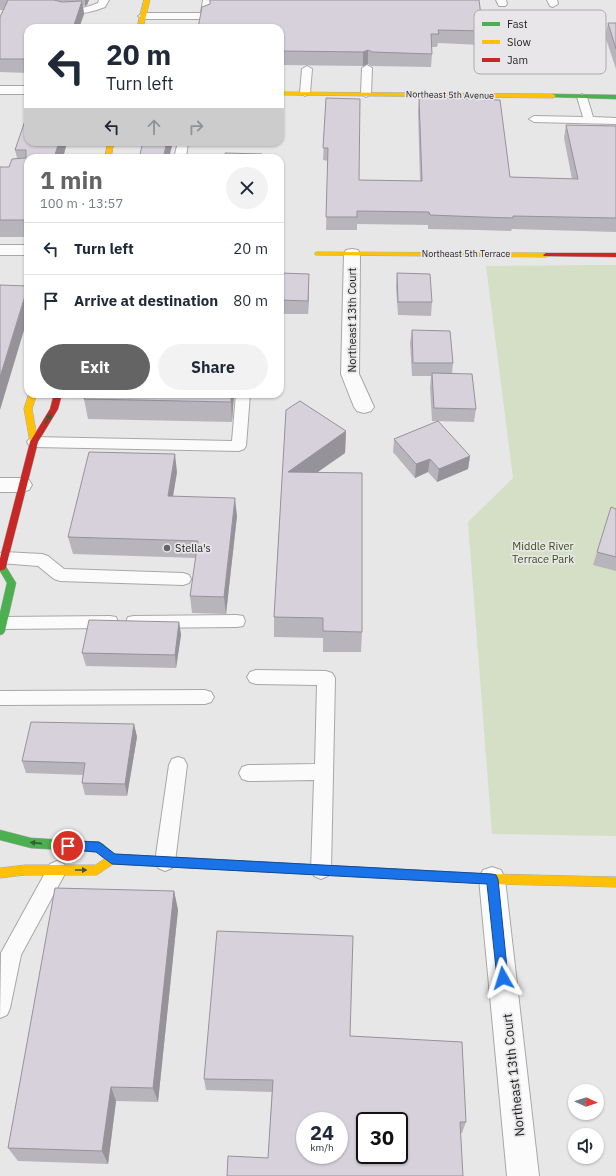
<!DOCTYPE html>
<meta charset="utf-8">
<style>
:root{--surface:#fff;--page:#f2f2f3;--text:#1f2937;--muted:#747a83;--line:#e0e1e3;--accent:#646465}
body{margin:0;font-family:"IBM Plex Sans",sans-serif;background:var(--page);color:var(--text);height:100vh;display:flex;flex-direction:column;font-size:15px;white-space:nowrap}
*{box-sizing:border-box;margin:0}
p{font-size:13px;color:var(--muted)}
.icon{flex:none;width:22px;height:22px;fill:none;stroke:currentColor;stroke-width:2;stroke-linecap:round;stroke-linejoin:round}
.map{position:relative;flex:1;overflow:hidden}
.details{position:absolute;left:24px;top:154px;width:260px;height:244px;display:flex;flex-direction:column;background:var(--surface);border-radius:12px;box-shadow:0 1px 3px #0004}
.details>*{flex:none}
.hud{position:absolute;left:24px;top:24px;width:260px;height:122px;border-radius:12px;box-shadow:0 1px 3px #0004;background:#fff;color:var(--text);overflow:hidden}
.needle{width:26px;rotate:93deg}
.controls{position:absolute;left:568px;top:1084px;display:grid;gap:8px}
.controls a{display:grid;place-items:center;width:36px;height:36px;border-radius:50%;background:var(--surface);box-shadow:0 1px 3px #0004;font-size:20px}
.speed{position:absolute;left:296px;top:1112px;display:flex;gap:8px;font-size:20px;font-weight:700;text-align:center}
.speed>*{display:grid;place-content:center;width:52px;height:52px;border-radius:50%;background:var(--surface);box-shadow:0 1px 3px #0004;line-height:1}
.speed small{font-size:10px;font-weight:400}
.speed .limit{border:2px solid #111;border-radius:6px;background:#fff;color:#111}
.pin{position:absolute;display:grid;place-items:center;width:34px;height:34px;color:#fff;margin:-17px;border:2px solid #fff;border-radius:50%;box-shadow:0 1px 4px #0007}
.me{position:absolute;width:44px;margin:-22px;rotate:354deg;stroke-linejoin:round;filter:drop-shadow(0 0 3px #0008)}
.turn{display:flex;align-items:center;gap:14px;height:84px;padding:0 16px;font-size:18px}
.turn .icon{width:52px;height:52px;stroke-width:2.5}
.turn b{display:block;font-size:28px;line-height:34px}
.lanes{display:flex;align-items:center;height:38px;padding:0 16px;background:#0003;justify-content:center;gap:20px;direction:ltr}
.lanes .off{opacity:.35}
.round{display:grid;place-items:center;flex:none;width:42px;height:42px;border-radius:21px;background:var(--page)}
.overview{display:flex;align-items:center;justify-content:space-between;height:68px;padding:0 16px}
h1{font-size:24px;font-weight:700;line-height:30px;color:var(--accent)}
.button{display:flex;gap:8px;margin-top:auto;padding:8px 16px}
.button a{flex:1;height:46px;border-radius:24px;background:var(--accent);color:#fff;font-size:16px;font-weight:700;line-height:46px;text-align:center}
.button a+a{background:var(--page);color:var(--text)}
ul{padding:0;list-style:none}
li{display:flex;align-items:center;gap:12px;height:52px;padding:0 16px;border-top:1px solid var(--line)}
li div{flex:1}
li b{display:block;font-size:15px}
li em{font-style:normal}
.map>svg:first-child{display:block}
</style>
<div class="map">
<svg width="616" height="1176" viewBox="0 0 616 1176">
<rect width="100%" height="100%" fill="#e8e7e8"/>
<polygon fill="#d4dfc6" points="616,265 616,836 492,834 468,522 513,478 486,266"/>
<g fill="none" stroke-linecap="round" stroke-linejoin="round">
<g stroke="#a8a7a8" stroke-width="2">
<g id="lane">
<path d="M40 0H50L48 5C65 11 82 10 98 3L99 0H109L105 7C83 16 62 16 40 8L38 6Z"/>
<polygon points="203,0 237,1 232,4 211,4 210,16 205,19 143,19 138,16 143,13 201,13"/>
<polygon points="496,0 506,0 507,4 505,6 499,6"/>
<polygon points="547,0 557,0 558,4 553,7 550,6"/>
<polygon points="367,65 372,68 371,94 366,97 361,94 362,68"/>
<polygon points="307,66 312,69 310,93 305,96 300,93 302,69"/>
<polygon points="582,94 587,97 593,117 616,118 616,124 534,122 529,119 534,116 583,117 577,97"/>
<polygon points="178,142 188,142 186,158 174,158"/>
<polygon points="236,394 250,394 246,446 244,449 239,451 34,447 29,445 27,442 29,439 34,437 232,441"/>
<polygon points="4,552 42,554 48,556 64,569 183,573 189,575 191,579 189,583 183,585 60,581 54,579 38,566 0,563 0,553"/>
<polygon points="237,615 243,616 245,621 243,626 237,627 134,628 128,627 126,622 128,617 134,616"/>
<polygon points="110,616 116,617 118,622 116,627 110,628 0,629 0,617 2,617"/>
<polygon points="256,670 326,671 332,673 335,678 331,870 328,876 321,879 314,876 311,870 314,780 248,781 242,779 239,773 242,767 248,765 315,764 317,685 256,684 250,682 247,677 250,672"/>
<polygon points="205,690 211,692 214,697 211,702 205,704 0,705 0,691"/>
<polygon points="178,757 184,759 187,765 175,862 172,868 165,871 158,868 155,862 169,765 172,759"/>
<polygon points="57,861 64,864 67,870 21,955 10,1008 7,1015 0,1018 1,953 50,864"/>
</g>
</g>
<g stroke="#a8a7a8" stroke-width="2">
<g id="street">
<rect x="0" y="86" width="28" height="8"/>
<rect x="0" y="245" width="28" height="10"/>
<polygon points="352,249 358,250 360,254 359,374 374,407 371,411 364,413 357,411 354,407 341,374 344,254 346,250"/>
<polygon points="0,478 22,478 29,480 32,485 29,490 22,492 0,492"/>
<polygon points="492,867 501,870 505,879 539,1176 507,1176 479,879 483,870"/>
</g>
</g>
<g stroke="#a8a7a8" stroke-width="1">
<g id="fast">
<polygon points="553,94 616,95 616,99 551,97 550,96"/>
<polygon points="0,564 5,565 16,583 5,631 3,634 0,635 0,613 7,583 0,571"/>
<polygon points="0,830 31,838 99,842 103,844 114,854 397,869 401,870 402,874 401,878 397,879 112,864 108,862 97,852 31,848 0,840"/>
</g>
</g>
<g stroke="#a8a7a8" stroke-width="1">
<g id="slow">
<polygon points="144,0 150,0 143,28 137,28"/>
<polygon points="282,92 553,94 556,96 553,98 284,95 281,93"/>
<polygon points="108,142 114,142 111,158 105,158"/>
<polygon points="317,252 546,253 549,255 546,257 315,255 315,253"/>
<polygon points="29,394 37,394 32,409 38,442 34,445 30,442 24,409"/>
<polygon points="112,854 116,856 117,859 116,862 97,875 25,875 0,878 0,868 25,865 95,865"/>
<polygon points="397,869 492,874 616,877 616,887 492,884 397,879 393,878 392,874 393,870"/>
</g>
</g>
<g stroke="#a8a7a8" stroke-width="1">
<g id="jam">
<polygon points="546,253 616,253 616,257 544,256 543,255"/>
<polygon points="54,394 62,394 58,409 38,442 6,567 5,569 0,571 0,558 30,442 50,409"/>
</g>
</g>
<use href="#lane" fill="#fcfbfc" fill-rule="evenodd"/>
<use href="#street" fill="#fcfbfc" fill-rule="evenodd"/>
<use href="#fast" fill="#4caf50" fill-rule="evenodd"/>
<use href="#slow" fill="#ffc107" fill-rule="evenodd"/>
<use href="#jam" fill="#c62828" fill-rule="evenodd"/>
</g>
<g fill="#b8b4bc">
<polygon points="0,0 89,0 87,5 83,6 84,14 79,28 28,28 28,73 0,72 0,17 3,10 0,10"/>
<polygon points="210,4 483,31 482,45 438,43 437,47 432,47 432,54 431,67 371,66 368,64 363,66 280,65 280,28"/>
<polygon points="608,23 616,23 616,69 605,36"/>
<polygon points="326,98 359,180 420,181 418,111 419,98 510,177 572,179 564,138 566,125 616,126 616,232 512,229 511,231 479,230 428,229 428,225 357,224 357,230 326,230 328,161 323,160"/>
<polygon points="28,142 67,142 63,158 28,158 28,237 0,237 0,167 9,167 17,158 15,150"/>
<polygon points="280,273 309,287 308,314 280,314"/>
<polygon points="397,273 432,302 431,316 398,315 396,287"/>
<polygon points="412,330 453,363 452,374 476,409 474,422 432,421 430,387 431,376 412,376 410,343"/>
<polygon points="85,394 234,394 232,422 88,419 84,399"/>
<polygon points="286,410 346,431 345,453 317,472 362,632 361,652 323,652 323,638 274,637 274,617"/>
<polygon points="394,439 470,456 468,469 437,482 428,472 415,478 393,452"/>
<polygon points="177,472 173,496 237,516 226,614 192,613 190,596 196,558 73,554 68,537"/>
<polygon points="616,509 616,571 593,565 597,552"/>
<polygon points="179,622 181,635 176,668 86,666 82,653"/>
<polygon points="134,724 137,737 127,796 85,795 82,783 83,775 26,773 22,761"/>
<polygon points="174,891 178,910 158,1102 116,1101 108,1164 18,1161 8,1148"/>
<polygon points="350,1036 466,1122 462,1133 268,1158 272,1092 206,1090 204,1079"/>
</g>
<g fill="#969299">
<polygon points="85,0 89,0 87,5 85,6"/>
<polygon points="82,1 84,14 79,28 73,28"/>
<polygon points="368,50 368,64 363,66 363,52"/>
<polygon points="59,142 67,142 63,158 54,158"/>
<polygon points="167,142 173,142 169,158 163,158"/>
<polygon points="309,274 309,287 308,314 308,301"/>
<polygon points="28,287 28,317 0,410 0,377"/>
<polygon points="231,394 234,394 232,422 231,402"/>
<polygon points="346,431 345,453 288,493 288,472"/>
<polygon points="175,454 177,472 170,514 168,496"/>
<polygon points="470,456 468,469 437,482 439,469"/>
<polygon points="430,459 428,472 415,478 416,464"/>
<polygon points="235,498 237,516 226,614 224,597"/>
<polygon points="179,622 181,635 176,668 175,655"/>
<polygon points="134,724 137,737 127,796 125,784"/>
<polygon points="174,891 178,910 158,1102 153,1088"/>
<polygon points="111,1087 116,1101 108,1164 102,1151"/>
</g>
<g fill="#d6d1db" stroke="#969299" fill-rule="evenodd">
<polygon points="8,0 54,0 62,2 82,1 73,28 28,28 28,59 0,59 0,17"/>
<polygon points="210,0 479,0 483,31 438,30 439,34 431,34 432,54 372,52 368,50 363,52 280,51 280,28 198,28 202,7 210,4"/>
<polygon points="608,23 616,23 616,49"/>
<polygon points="326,98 360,99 359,180 422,181 419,98 500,100 510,177 578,179 566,125 616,126 616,218 513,216 513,218 481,217 430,215 429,212 357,211 357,217 326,217 328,148 323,148"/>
<polygon points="28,112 28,142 59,142 54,158 28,158 28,220 0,220 0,167 9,167 12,159 26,158 26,150 15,150"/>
<polygon points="143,142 167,142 163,158 139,158"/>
<polygon points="225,153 262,154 262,158 225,158"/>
<polygon points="280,273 309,274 308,301 280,300"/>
<polygon points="397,273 430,274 432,302 398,302"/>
<polygon points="0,285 28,286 0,377"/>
<polygon points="412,330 450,331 453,363 413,363"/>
<polygon points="432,373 472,374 476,409 434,408"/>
<polygon points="85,394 231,394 231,402 84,399"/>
<polygon points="300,401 346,431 288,472 362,473 362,632 323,631 323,618 274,617 286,410"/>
<polygon points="438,421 470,456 439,469 430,459 416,464 394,439"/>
<polygon points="89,452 175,454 168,496 235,498 224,597 190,596 198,541 68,537"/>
<polygon points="611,507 616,509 616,557 597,552"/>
<polygon points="89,620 179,622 175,655 82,653"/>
<polygon points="31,722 134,724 125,784 82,783 85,763 22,761"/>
<polygon points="55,888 174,891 153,1088 111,1087 102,1151 8,1148"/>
<path d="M217 931 353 936 350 1036 462 1042 466 1122H460L463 1176H227L228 1156 268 1158 273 1080 204 1079ZM305 1121H339V1155H305ZM365 1121H399V1155H365Z"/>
</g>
<defs><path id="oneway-solid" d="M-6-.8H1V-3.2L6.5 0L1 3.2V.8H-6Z"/></defs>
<g fill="#325f34">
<use href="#oneway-solid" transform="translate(48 419) rotate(-59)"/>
<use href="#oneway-solid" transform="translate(36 843) rotate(-174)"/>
<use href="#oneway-solid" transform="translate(81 870)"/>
</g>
<polygon fill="#1a73e8" stroke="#114b97" points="68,841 99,842 115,854 492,874 496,875 498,879 508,978 507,982 503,983 498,982 497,978 487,884 112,864 96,852 64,849 63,846 64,842"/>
<circle fill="#646465" stroke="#e8e6e9" stroke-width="1.5" cx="167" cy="548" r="4"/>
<g text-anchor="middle" stroke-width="3.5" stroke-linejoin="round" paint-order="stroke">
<g font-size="9" fill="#1d1d1e" stroke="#e8e6e9">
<text transform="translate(450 95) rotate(1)" y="3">Northeast 5th Avenue</text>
<text x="466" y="257">Northeast 5th Terrace</text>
</g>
<g font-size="11" fill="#1d1d1e" stroke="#e8e6e9">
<text transform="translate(352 320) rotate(-90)" y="4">Northeast 13th Court</text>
</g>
<g font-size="11" fill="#394d15" stroke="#e8e6e9">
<text x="543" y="550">Middle River<tspan x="543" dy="13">Terrace Park</tspan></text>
</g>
<g font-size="11" fill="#1d1d1e" stroke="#e8e6e9" text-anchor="start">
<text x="175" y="552">Stella's</text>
</g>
<g font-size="13" fill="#1d1d1e" stroke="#e8e6e9">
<text transform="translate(513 1075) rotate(-96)" y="5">Northeast 13th Court</text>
</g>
</g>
<rect x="474" y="10" width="132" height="64" rx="6" fill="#e8e6e9" stroke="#abaaac" stroke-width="1"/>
<rect x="482" y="22" width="18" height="4" fill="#4caf50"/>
<rect x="482" y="40" width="18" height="4" fill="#ffc107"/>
<rect x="482" y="58" width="18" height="4" fill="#c62828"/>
<g font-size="11" fill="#1d1d1e">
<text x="507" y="28">Fast</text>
<text x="507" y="46">Slow</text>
<text x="507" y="64">Jam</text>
</g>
</svg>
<div class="controls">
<a><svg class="needle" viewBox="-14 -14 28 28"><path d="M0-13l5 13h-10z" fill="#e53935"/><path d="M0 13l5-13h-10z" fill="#747a83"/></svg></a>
<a><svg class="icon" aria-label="sound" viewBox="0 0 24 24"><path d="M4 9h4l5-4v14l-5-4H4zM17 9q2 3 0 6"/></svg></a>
</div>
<div class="speed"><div>24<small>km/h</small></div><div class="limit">30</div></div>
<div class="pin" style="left:68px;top:846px;background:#d93025"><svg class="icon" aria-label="arrive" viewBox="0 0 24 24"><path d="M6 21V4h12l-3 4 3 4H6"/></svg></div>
<svg class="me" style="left:503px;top:978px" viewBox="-20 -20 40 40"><path d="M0-17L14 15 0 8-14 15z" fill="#1a73e8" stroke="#fff" stroke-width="4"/></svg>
<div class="hud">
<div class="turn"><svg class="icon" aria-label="left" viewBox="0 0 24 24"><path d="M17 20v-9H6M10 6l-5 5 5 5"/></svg><div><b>20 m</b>Turn left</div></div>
<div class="lanes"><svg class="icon" aria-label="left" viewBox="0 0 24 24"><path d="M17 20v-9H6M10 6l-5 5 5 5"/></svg><svg class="icon off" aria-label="ahead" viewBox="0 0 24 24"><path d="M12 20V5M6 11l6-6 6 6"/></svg><svg class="icon off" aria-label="right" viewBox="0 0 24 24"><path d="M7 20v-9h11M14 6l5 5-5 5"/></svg></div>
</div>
<section class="details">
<div class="overview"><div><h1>1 min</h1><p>100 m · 13:57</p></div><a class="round"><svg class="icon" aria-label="close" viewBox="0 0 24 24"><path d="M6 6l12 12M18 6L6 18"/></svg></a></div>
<ul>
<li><svg class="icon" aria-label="left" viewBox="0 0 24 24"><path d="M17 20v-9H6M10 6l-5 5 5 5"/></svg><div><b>Turn left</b></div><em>20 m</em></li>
<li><svg class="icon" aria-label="arrive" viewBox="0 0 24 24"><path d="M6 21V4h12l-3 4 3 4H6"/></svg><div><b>Arrive at destination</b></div><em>80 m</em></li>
</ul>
<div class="button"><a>Exit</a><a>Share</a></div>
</section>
</div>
